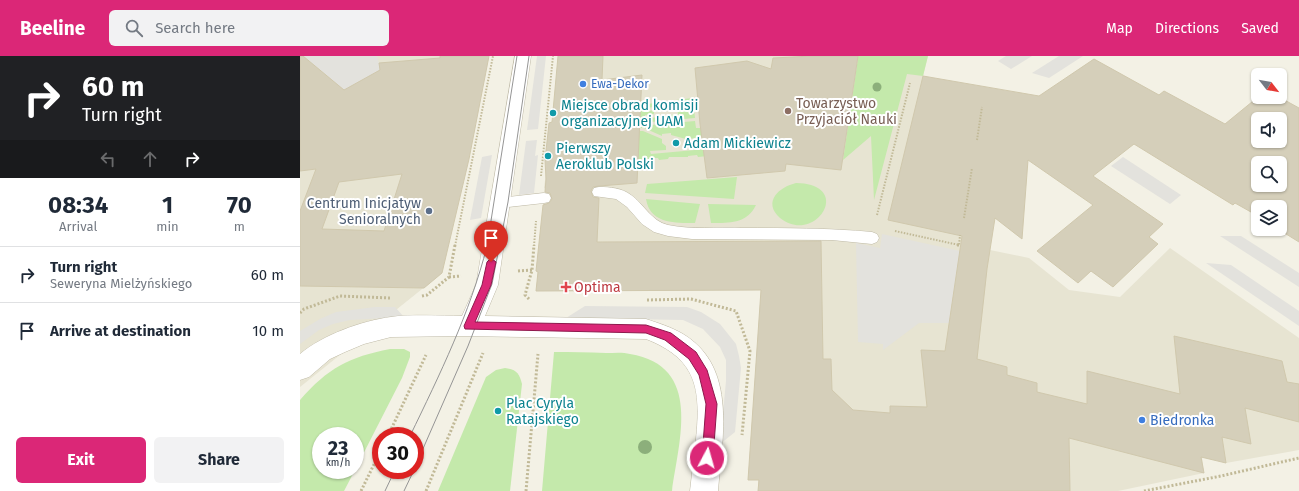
<!DOCTYPE html>
<meta charset="utf-8">
<style>
:root{--surface:#fff;--page:#f2f2f3;--text:#1f2937;--muted:#747a83;--line:#e0e1e3;--accent:#db2777}
body{margin:0;font-family:"Fira Sans",sans-serif;background:var(--page);color:var(--text);height:100vh;display:flex;flex-direction:column;font-size:15px;white-space:nowrap}
*{box-sizing:border-box;margin:0}
p{font-size:13px;color:var(--muted)}
.icon{flex:none;width:22px;height:22px;fill:none;stroke:currentColor;stroke-width:2;stroke-linecap:round;stroke-linejoin:round}
.map{position:relative;flex:1;overflow:hidden}
.details{display:flex;flex-direction:column;background:var(--surface);width:300px}
.details>*{flex:none}
.guide{background:#202124;color:#fff;overflow:hidden}
.needle{width:26px;rotate:121deg}
.controls{position:absolute;left:951px;top:12px;display:grid;gap:8px}
.controls a{display:grid;place-items:center;width:36px;height:36px;border-radius:6px;background:var(--surface);box-shadow:0 1px 3px #0004;font-size:20px}
.speed{position:absolute;left:12px;top:371px;display:flex;gap:8px;font-size:20px;font-weight:700;text-align:center}
.speed>*{display:grid;place-content:center;width:52px;height:52px;border-radius:50%;background:var(--surface);box-shadow:0 1px 3px #0004;line-height:1}
.speed small{font-size:10px;font-weight:400}
.speed .limit{border:6px solid #d22;background:#fff;color:#111}
.pin{position:absolute;display:grid;place-items:center;width:34px;height:34px;color:#fff;margin:-41px -17px;border-radius:50% 50% 50% 0;rotate:-45deg;box-shadow:0 0 4px #0007}
.pin .icon{rotate:45deg}
.me{position:absolute;width:44px;margin:-22px;rotate:6deg;stroke-linejoin:round;filter:drop-shadow(0 0 3px #0008)}
.turn{display:flex;align-items:center;gap:14px;height:84px;padding:0 16px;font-size:18px}
.turn .icon{width:52px;height:52px;stroke-width:2.5}
.turn b{display:block;font-size:28px;line-height:34px}
.lanes{display:flex;align-items:center;height:38px;padding:0 16px;background:#0003;justify-content:center;gap:20px;direction:ltr}
.lanes .off{opacity:.35}
.eta{display:flex;justify-content:space-evenly;align-items:center;height:68px;text-align:center}
.eta b{font-size:24px;font-weight:700;line-height:28px}
.cta{display:flex;gap:8px;margin-top:auto;padding:8px 16px}
.cta a{flex:1;height:46px;border-radius:6px;background:var(--accent);color:#fff;font-size:16px;font-weight:700;line-height:46px;text-align:center}
.cta a+a{background:var(--page);color:var(--text)}
ul{padding:0;list-style:none}
li{display:flex;align-items:center;gap:12px;height:56px;padding:0 16px;border-top:1px solid var(--line)}
li div{flex:1}
li b{display:block;font-size:15px}
li em{font-style:normal}
header{display:flex;align-items:center;gap:24px;box-sizing:border-box;height:56px;padding:0 20px;background:var(--accent);color:#fff}
header strong{font-size:19px}
nav{display:flex;gap:22px;margin-inline-start:auto;font-size:14px}
.search{width:280px;height:36px;background:var(--page);display:flex;align-items:center;gap:10px;box-sizing:border-box;padding:0 14px;border-radius:6px;color:var(--muted);font-size:15px}
main{display:flex;flex:1;min-height:0}
.map>svg:first-child{display:block}
</style>
<header>
<strong>Beeline</strong>
<div class="search"><svg class="icon" aria-label="search" viewBox="0 0 24 24"><circle cx="10" cy="10" r="6"/><path d="M15 15l6 6"/></svg>Search here</div>
<nav><a>Map</a><a>Directions</a><a>Saved</a></nav>
</header>
<main>
<section class="details">
<div class="guide">
<div class="turn"><svg class="icon" aria-label="right" viewBox="0 0 24 24"><path d="M7 20v-9h11M14 6l5 5-5 5"/></svg><div><b>60 m</b>Turn right</div></div>
<div class="lanes"><svg class="icon off" aria-label="left" viewBox="0 0 24 24"><path d="M17 20v-9H6M10 6l-5 5 5 5"/></svg><svg class="icon off" aria-label="ahead" viewBox="0 0 24 24"><path d="M12 20V5M6 11l6-6 6 6"/></svg><svg class="icon" aria-label="right" viewBox="0 0 24 24"><path d="M7 20v-9h11M14 6l5 5-5 5"/></svg></div>
</div>
<div class="eta">
<div><b>08:34</b><p>Arrival</p></div>
<div><b>1</b><p>min</p></div>
<div><b>70</b><p>m</p></div>
</div>
<ul>
<li><svg class="icon" aria-label="right" viewBox="0 0 24 24"><path d="M7 20v-9h11M14 6l5 5-5 5"/></svg><div><b>Turn right</b><p>Seweryna Mielżyńskiego</p></div><em>60 m</em></li>
<li><svg class="icon" aria-label="arrive" viewBox="0 0 24 24"><path d="M6 21V4h12l-3 4 3 4H6"/></svg><div><b>Arrive at destination</b></div><em>10 m</em></li>
</ul>
<div class="cta"><a>Exit</a><a>Share</a></div>
</section>
<div class="map">
<svg width="999" height="435" viewBox="0 0 999 435">
<rect width="100%" height="100%" fill="#f3f1e5"/>
<g fill="#e7e4d2">
<polygon points="0,0 188,0 142,217 0,331"/>
<polygon points="258,0 628,0 623,20 690,194 729,202 769,234 820,241 870,192 999,282 999,394 926,407 902,401 904,417 818,435 458,435 458,424 448,424 461,233 236,235 238,216 236,215 245,133 246,133 244,132 250,87 247,87 247,83 248,83 249,67 252,66"/>
</g>
<g fill="#c4e9ab">
<polygon points="549,0 628,0 623,20 607,18 574,144 571,80 543,104 558,2"/>
<polygon points="393,42 395,62 340,67 339,49 371,45 372,49 345,52 345,56 354,54 354,58 345,59 345,63 378,58 376,44"/>
<polygon points="395,65 396,72 400,72 401,74 411,72 411,73 417,72 418,70 427,68 428,70 442,67 444,74 441,74 440,80 443,80 438,93 440,93 440,97 411,98 408,98 408,100 398,101 397,99 388,100 388,101 369,101 368,103 359,104 358,102 350,102 349,104 339,105 338,103 339,75 343,75 362,83 362,87 366,90 366,94 350,95 351,98 395,94 395,85 399,84 400,86 410,85 409,81 386,83 371,79 371,77 362,78 362,80 344,72 339,72 340,70"/>
<polygon points="437,121 434,143 345,137 347,128"/>
<path d="M496 127C555 128 515 190 480 162 462 146 479 131 496 127Z"/>
<path d="M346 143 400 148 395 167C375 167 350 168 346 143Z"/>
<path d="M408 148 456 149C447 168 429 167 411 167Z"/>
<path d="M90 293H104L110 296V301L102 322 55 414V380H21V414H55L44 435H0V344C28 312 49 301 90 293Z"/>
<path d="M254 296C271 296 288 296 306 297 314 297 323 296 330 298 403 310 379 384 372 435H242Z"/>
<path d="M205 312C217 314 219 317 222 328L210 435H138L186 321 196 314Z"/>
</g>
<g fill="#e3e2dd">
<polygon points="3,0 77,0 81,15 44,34"/>
<polygon points="237,0 246,0 238,73 227,74"/>
<polygon points="706,0 732,0 711,13 698,5"/>
<polygon points="759,0 783,0 749,22 732,17"/>
<polygon points="237,84 235,100 238,99 234,137 219,139 226,85"/>
<polygon points="192,99 181,162 170,164 182,101"/>
<polygon points="823,101 881,139 870,148 811,110"/>
<polygon points="582,178 660,195 649,267 619,267 583,294 583,288 558,286 556,187 580,192"/>
<polygon points="920,180 941,180 999,217 999,231"/>
<polygon points="906,207 931,209 999,255 999,270"/>
<polygon points="285,250 387,251 401,256 420,268 436,288 439,300 441,312 435,376 420,388 426,325 426,304 420,291 403,273 383,264 266,262"/>
<polygon points="75,251 95,251 104,261 50,264 33,268 19,274 0,288 0,275 20,263 36,256"/>
</g>
<g fill="#d5cfba" stroke="#d0c8ad" fill-rule="evenodd">
<path d="M0 0H3L44 34 80 14 79 7 140 2V0H189L169 103 142 217 124 232 0 230V155L16 113 0 115ZM102 118 84 175 22 173 39 126Z"/>
<path d="M258 0H303L302 24 342 19 337 127 299 130 293 131 291 135 293 141 299 142 297 186 521 185 523 303H531L532 334 553 354 590 357V350L627 351 621 294 645 295 662 180 588 164 623 20 739 40 794 3 859 39 864 35 925 68 958 41H979L999 52V186L978 173H980V151H958V160L935 147 933 149 834 88 793 120 863 168 849 181 858 188 813 231 791 215 778 227 737 195 793 149 728 104 722 183 695 162 687 213 677 303 707 311V319L737 327V336L787 348V315L880 338 874 280 982 305 987 326 999 328V366L945 352 951 388 922 381 926 407 901 401 904 417 769 382 770 435H458L459 424H448L461 234 236 235 238 216 236 215 243 149 249 147 252 143 250 137 245 136 246 123 245 104 249 67 252 66ZM958 63H980V85H958ZM958 107H980V129H958Z"/>
<polygon points="512,0 558,0 541,114 486,108 485,115 407,122 400,68 395,12 447,5 471,13 473,2"/>
</g>
<g fill="none" stroke-linecap="round" stroke-linejoin="round">
<g stroke="#bfbaa7" stroke-width="1">
<g id="service">
<path d="M299 131C310 131 322 132 331 139 344 148 351 165 368 169 392 174 417 171 441 172 485 172 528 172 572 176L577 178 579 182 577 186 572 188 532 184 392 183 368 180 354 176 342 168 327 151 316 143 294 140 292 136 294 132Z"/>
<polygon points="244,137 249,138 251,142 249,146 244,147 200,152 195,151 193,147 195,143 200,142"/>
</g>
</g>
<g stroke="#bfbaa7" stroke-width="1">
<path id="minor" d="M215 0H231L198 229 185 260 346 263C358 267 371 271 383 278 438 311 422 382 418 435H390C392 418 394 400 396 383 401 333 397 303 346 283L161 280 91 281 64 288 45 296 30 303 9 321 0 324V298C23 279 61 265 91 261 112 258 140 260 162 260L176 229Z"/>
</g>
<g stroke="#c1b997" stroke-width="2" stroke-dasharray="1.5 1.5" stroke-linecap="butt">
<polyline points="677,84 682,51"/>
<polyline points="241,120 253,0"/>
<polyline points="577,159 610,27"/>
<polyline points="664,162 672,112"/>
<polyline points="595,175 659,189 660,179"/>
<polyline points="155,190 193,0"/>
<polyline points="234,190 236,165"/>
</g>
<g stroke="#c1b997" stroke-width="3" stroke-dasharray="2 2" stroke-linecap="butt">
<polyline points="657,189 659,189"/>
<polyline points="218,215 232,214"/>
<polyline points="149,221 161,220"/>
<polyline points="122,240 127,239 149,221 155,189"/>
<polyline points="229,243 225,239 232,214 234,189"/>
<polyline points="347,244 391,243 436,255 450,295 442,379"/>
<polyline points="0,257 4,253 40,240 90,242"/>
<polyline points="88,380 126,299"/>
<polyline points="61,435 81,394"/>
<polyline points="126,435 183,297"/>
<polyline points="226,435 238,298"/>
<polyline points="844,435 921,420 999,402"/>
</g>
<use href="#service" fill="#fff" fill-rule="evenodd"/>
<use href="#minor" fill="#fff" fill-rule="evenodd"/>
<g stroke="#959595" stroke-width="1">
<path d="M110 380C140 318 170 257 187 190L217 0"/>
<polyline points="115,411 168,290 192,228 208,146 229,0"/>
<polyline points="85,435 95,414"/>
<polyline points="104,435 114,414"/>
</g>
</g>
<g fill="#8caf7b">
<circle cx="577" cy="31" r="4.5"/>
<circle cx="345" cy="391" r="7"/>
</g>
<polygon fill="#db2777" stroke="#8e194d" points="191,202 196,206 191,229 175,266 346,269 371,277 396,296 407,314 417,348 413,402 411,406 407,407 403,406 402,402 406,348 399,319 389,303 365,284 346,277 165,273 164,270 182,229 187,206"/>
<g fill="#3f7fe0" stroke="#fff" stroke-width="1.5">
<circle cx="283" cy="28" r="4"/>
<circle cx="842" cy="364" r="4"/>
</g>
<circle fill="#8d6e63" stroke="#fff" stroke-width="1.5" cx="488" cy="55" r="4"/>
<g fill="#0f9aa8" stroke="#fff" stroke-width="1.5">
<circle cx="253" cy="57" r="4"/>
<circle cx="376" cy="87" r="4"/>
<circle cx="248" cy="100" r="4"/>
<circle cx="198" cy="355" r="4"/>
</g>
<circle fill="#5c6f8a" stroke="#fff" stroke-width="1.5" cx="129" cy="155" r="4"/>
<path fill="#e0444e" stroke="#fff" stroke-width="1.5" d="M264 225h4v4h4v4h-4v4h-4v-4h-4v-4h4z"/>
<g text-anchor="middle" stroke-width="4" stroke-linejoin="round" paint-order="stroke">
<g font-size="12" fill="#366cbe" stroke="#fff" text-anchor="start">
<text x="291" y="32">Ewa-Dekor</text>
</g>
<g font-size="14" fill="#785e54" stroke="#fff" text-anchor="start">
<text x="496" y="52">Towarzystwo<tspan x="496" dy="16">Przyjaciół Nauki</tspan></text>
</g>
<g font-size="14" fill="#0d838f" stroke="#fff" text-anchor="start">
<text x="261" y="54">Miejsce obrad komisji<tspan x="261" dy="16">organizacyjnej UAM</tspan></text>
<text x="384" y="92">Adam Mickiewicz</text>
<text x="256" y="97">Pierwszy<tspan x="256" dy="16">Aeroklub Polski</tspan></text>
<text x="206" y="352">Plac Cyryla<tspan x="206" dy="16">Ratajskiego</tspan></text>
</g>
<g font-size="14" fill="#4e5e75" stroke="#fff" text-anchor="end">
<text x="121" y="152">Centrum Inicjatyw<tspan x="121" dy="16">Senioralnych</tspan></text>
</g>
<g font-size="14" fill="#be3a42" stroke="#fff" text-anchor="start">
<text x="274" y="236">Optima</text>
</g>
<g font-size="14" fill="#366cbe" stroke="#fff" text-anchor="start">
<text x="850" y="369">Biedronka</text>
</g>
</g>
</svg>
<div class="controls">
<a><svg class="needle" viewBox="-14 -14 28 28"><path d="M0-13l5 13h-10z" fill="#e53935"/><path d="M0 13l5-13h-10z" fill="#747a83"/></svg></a>
<a><svg class="icon" aria-label="sound" viewBox="0 0 24 24"><path d="M4 9h4l5-4v14l-5-4H4zM17 9q2 3 0 6"/></svg></a>
<a><svg class="icon" aria-label="search" viewBox="0 0 24 24"><circle cx="10" cy="10" r="6"/><path d="M15 15l6 6"/></svg></a>
<a><svg class="icon" aria-label="layers" viewBox="0 0 24 24"><path d="M12 4l9 5-9 5-9-5zM3 14l9 5 9-5"/></svg></a>
</div>
<div class="speed"><div>23<small>km/h</small></div><div class="limit">30</div></div>
<div class="pin" style="left:191px;top:206px;background:#d93025"><svg class="icon" aria-label="arrive" viewBox="0 0 24 24"><path d="M6 21V4h12l-3 4 3 4H6"/></svg></div>
<svg class="me" style="left:407px;top:402px" viewBox="-20 -20 40 40"><circle r="17" fill="#db2777" stroke="#fff" stroke-width="3"/><path d="M0-11L8 9 0 5-8 9z" fill="#fff"/></svg>
</div>
</main>
